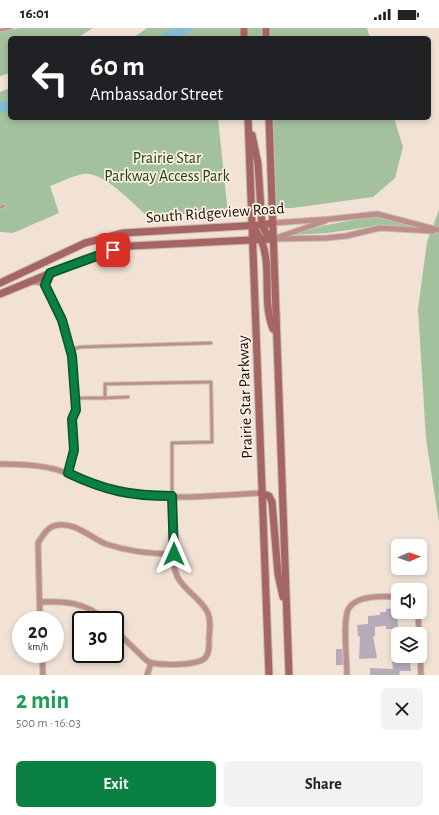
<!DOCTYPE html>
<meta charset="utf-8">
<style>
:root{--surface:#fff;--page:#f2f2f2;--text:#222;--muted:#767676;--accent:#0b8043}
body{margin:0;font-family:"Alegreya Sans",sans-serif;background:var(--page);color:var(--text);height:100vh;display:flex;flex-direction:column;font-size:15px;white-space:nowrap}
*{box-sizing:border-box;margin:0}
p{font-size:13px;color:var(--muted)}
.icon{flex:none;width:22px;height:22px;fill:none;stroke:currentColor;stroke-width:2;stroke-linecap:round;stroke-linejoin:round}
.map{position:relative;height:647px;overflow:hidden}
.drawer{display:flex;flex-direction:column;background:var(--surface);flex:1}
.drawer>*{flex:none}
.guide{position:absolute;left:8px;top:8px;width:423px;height:84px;border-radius:6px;box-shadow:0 2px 6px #0003;background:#202124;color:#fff;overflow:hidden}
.needle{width:26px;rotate:88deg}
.fabs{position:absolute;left:391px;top:511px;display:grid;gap:8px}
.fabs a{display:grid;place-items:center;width:36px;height:36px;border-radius:6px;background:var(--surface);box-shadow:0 2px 6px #0003;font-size:20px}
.speed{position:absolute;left:12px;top:583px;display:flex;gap:8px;font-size:20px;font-weight:700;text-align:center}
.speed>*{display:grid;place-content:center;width:52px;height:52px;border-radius:50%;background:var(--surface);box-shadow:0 2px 6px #0003;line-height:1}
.speed small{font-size:10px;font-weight:400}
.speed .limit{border:2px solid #111;border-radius:6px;background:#fff;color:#111}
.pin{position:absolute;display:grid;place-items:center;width:34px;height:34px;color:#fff;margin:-17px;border-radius:8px;box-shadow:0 2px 6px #0006}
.me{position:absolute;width:44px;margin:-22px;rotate:0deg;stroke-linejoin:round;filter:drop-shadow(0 0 3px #0008)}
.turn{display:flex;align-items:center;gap:14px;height:84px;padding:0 16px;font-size:18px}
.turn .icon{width:52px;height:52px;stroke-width:2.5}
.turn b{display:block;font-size:28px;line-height:34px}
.round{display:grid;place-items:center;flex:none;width:42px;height:42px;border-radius:6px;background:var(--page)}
.overview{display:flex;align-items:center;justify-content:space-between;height:68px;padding:0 16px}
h1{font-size:24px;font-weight:700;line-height:30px;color:#1e9e55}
.primary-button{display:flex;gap:8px;margin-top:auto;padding:8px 16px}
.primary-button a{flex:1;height:46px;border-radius:6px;background:var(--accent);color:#fff;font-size:16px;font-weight:700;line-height:46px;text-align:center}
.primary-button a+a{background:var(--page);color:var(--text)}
.status{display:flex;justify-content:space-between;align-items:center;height:28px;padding:0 20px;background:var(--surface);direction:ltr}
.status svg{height:11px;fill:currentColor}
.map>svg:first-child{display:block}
</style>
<div class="status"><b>16:01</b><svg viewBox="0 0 49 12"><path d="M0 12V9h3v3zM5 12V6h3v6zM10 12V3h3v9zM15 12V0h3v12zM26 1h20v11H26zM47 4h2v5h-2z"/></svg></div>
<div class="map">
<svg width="439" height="647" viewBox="0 0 439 647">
<rect width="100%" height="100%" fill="#f1e2d5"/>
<g fill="#a4c19e">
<polygon points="20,0 93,0 77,10 10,10 10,45 0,48 0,4"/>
<polygon points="147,0 367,0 370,10 133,10"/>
<path d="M10 60V90H218L228 186H145C130 173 103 143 83 146 72 148 61 154 50 158L59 185 13 205 0 204V64Z"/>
<polygon points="269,90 394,90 403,119 395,150 373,169 292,180 272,180"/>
<polygon points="439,182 439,494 426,411 418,281 427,214"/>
<polygon points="373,188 383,189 422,199 422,201 377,198 327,205 293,207 322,198"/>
</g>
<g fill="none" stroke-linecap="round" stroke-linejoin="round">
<g stroke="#87bcd1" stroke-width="11">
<polyline points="166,10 186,0"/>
<polyline points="0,79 10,78"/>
</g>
</g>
<g fill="#b8abb9">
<polygon points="397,580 398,601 386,601 386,598 375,599 375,608 373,608 377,630 359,631 360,608 358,609 357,597 368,596 368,588 380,587 380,584 386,584 386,581"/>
<polygon points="336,621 342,621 343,637 336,637"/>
<polygon points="395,628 408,628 408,632 410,632 411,643 400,643 399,647 370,647 370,640 393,641 392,633 395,633"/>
</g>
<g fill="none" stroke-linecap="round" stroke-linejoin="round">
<g stroke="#cabcb1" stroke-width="4.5">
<g id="lane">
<polyline points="0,2 11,0"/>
<polyline points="0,179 4,178"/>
<polyline points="71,322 80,319 211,315"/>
<polyline points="76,370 105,370 105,356 211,354 212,414 172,415 172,468"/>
<polyline points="105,370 128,369"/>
</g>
</g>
<g stroke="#cabcb1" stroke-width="7">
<g id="street">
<polyline points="273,195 331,191 377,186 439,202"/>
<polyline points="276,210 325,193"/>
<polyline points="273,211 326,210 346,208 380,200 433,203"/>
<path d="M32 254H38L45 257C67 302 76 333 76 382L72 391 74 422 68 445"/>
<path d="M0 436C23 436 48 437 69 446 86 453 103 461 121 465 161 473 220 467 261 465"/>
<path d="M40 574C64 573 86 574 105 592"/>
<polyline points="418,584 419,606"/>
<path d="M40 592 38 515C43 507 48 498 58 497 75 494 91 510 106 516 127 523 152 526 173 526"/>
<polyline points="115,602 146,632 151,635"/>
<polyline points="420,624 421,647"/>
<polyline points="42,626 43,647"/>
<path d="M147 647 151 635C163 637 197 638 205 630 210 625 209 616 209 609 210 601 211 593 208 585 201 570 184 563 177 548 169 529 173 490 172 468"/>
<path d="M347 647C347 633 342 590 349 580 357 567 385 568 398 569"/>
</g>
</g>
<g stroke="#cabcb1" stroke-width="9">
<g id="secondary">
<polyline points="244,0 244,10"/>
<polyline points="266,0 266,10"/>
<polyline points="248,90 269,647"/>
<polyline points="269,90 289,647"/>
<polyline points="252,107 258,136 262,197 266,205 273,211"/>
<path d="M252 198C256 203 260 208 262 214 272 242 262 274 273 301"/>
<polyline points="0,255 85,215 123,205 262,197 273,195"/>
<polyline points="0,266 85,231 131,218 273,211"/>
<polyline points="261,465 269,468 272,474 278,546 283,569"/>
</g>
</g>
<use href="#lane" stroke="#bc8f8d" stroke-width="2.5"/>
<use href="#street" stroke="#bc8f8d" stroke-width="5"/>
<use href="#secondary" stroke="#a56563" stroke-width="7"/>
</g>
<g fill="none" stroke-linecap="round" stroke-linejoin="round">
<g stroke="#07532c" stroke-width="10">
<path id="route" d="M113 222 50 245 45 257 62 292 72 328 76 382 72 391 74 422 68 445C106 463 131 468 172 468L174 526"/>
</g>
<use href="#route" stroke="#0b8043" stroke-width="7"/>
</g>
<g text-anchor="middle" stroke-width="3.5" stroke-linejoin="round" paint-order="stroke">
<g font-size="16" fill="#194410" stroke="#feefe2">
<text x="167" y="135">Prairie Star<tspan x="167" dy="18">Parkway Access Park</tspan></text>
</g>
<g font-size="16" fill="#16110d" stroke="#feefe2">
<text transform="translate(215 184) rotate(-4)" y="6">South Ridgeview Road</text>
<text transform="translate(244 369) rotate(-92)" y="6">Prairie Star Parkway</text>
</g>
</g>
</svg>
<div class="fabs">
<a><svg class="needle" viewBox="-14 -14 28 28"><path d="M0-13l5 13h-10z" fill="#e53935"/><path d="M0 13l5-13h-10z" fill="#767676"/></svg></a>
<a><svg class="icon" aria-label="sound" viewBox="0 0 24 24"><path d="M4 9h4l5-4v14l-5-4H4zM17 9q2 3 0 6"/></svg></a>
<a><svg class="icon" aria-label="layers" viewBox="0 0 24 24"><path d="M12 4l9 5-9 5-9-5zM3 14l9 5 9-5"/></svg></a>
</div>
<div class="speed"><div>20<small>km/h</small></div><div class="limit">30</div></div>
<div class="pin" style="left:113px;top:222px;background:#d93025"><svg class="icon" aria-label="arrive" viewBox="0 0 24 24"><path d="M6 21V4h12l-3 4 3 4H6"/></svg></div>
<svg class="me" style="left:174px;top:526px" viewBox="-20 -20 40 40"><path d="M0-17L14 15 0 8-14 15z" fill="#0b8043" stroke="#fff" stroke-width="4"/></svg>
<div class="guide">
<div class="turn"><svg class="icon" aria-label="left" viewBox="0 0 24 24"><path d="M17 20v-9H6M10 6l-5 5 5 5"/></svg><div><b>60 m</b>Ambassador Street</div></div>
</div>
</div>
<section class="drawer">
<div class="overview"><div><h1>2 min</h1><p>500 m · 16:03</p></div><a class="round"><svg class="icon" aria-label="close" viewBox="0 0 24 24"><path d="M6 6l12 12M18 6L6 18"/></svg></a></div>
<div class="primary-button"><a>Exit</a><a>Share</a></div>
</section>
